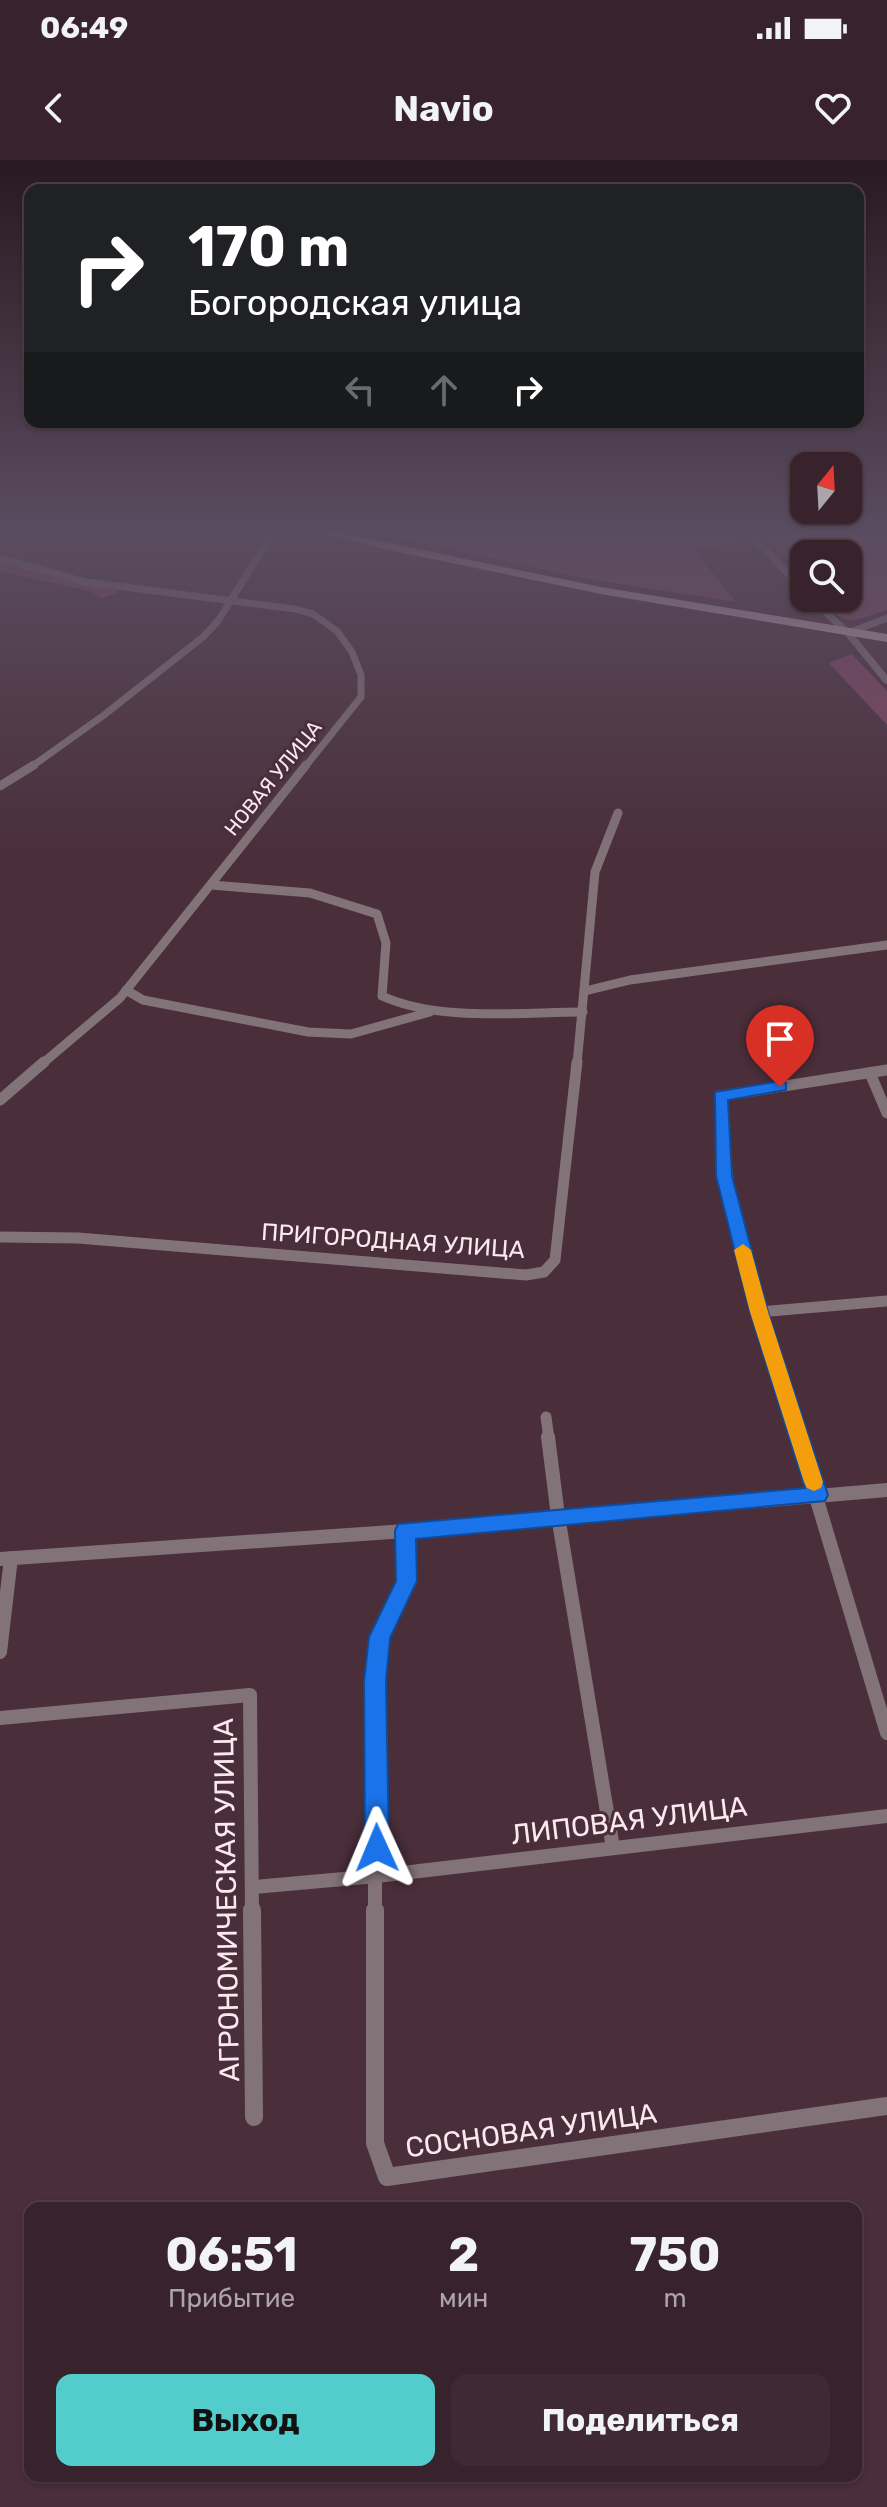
<!DOCTYPE html>
<html lang="ru">
<meta charset="utf-8">
<style>
:root{--surface:#38222c;--page:#3f2a34;--text:#f1f3f6;--muted:#aba4a9;--line:#523f48;--accent:#52cdcc}
body{margin:0;font-family:Rubik,sans-serif;background:var(--page);color:var(--text);height:100vh;display:flex;flex-direction:column;font-size:30px;white-space:nowrap}
*{box-sizing:border-box;margin:0}
p{font-size:26px;color:var(--muted)}
.icon{flex:none;width:44px;height:44px;fill:none;stroke:currentColor;stroke-width:2;stroke-linecap:round;stroke-linejoin:round}
.map{position:relative;flex:1;overflow:hidden}
.details{position:absolute;left:24px;top:2042px;width:838px;height:280px;display:flex;flex-direction:column;background:var(--surface);border-radius:16px;box-shadow:0 2px 6px #0004,0 0 0 2px var(--line)}
.details>*{flex:none}
.top-card{position:absolute;left:24px;top:24px;width:840px;height:244px;border-radius:16px;box-shadow:0 2px 6px #0004,0 0 0 2px var(--line);background:#202124;color:#fff;overflow:hidden}
.needle{width:52px;rotate:18deg}
.controls{position:absolute;left:790px;top:292px;display:grid;gap:16px}
.controls a{display:grid;place-items:center;width:72px;height:72px;border-radius:16px;background:var(--surface);box-shadow:0 2px 6px #0004,0 0 0 2px var(--line);font-size:40px}
.pin{position:absolute;display:grid;place-items:center;width:68px;height:68px;color:#fff;margin:-82px -34px;border-radius:50% 50% 50% 0;rotate:-45deg;box-shadow:0 0 8px #0007}
.pin .icon{rotate:45deg}
.me{position:absolute;width:88px;margin:-44px;rotate:359deg;stroke-linejoin:round;filter:drop-shadow(0 0 6px #0008)}
.turn{display:flex;align-items:center;gap:28px;height:168px;padding:0 32px;font-size:36px}
.turn .icon{width:104px;height:104px;stroke-width:2.5}
.turn b{display:block;font-size:56px;line-height:68px}
.lanes{display:flex;align-items:center;height:76px;padding:0 32px;background:#0003;justify-content:center;gap:40px;direction:ltr}
.lanes .off{opacity:.35}
.eta{display:flex;justify-content:space-evenly;align-items:center;height:136px;text-align:center}
.eta b{font-size:48px;font-weight:700;line-height:56px}
.button{display:flex;gap:16px;margin-top:auto;padding:16px 32px}
.button a{flex:1;height:92px;border-radius:16px;background:var(--accent);color:#111;font-size:32px;font-weight:700;line-height:92px;text-align:center}
.button a+a{background:var(--page);color:var(--text)}
.status{display:flex;justify-content:space-between;align-items:center;height:56px;padding:0 40px;background:var(--surface);direction:ltr}
.status svg{height:22px;fill:currentColor}
header{display:flex;justify-content:space-between;align-items:center;height:104px;padding:0 32px;background:var(--surface);font-size:36px;font-weight:700}
.map>svg:first-child{display:block}
</style>
<div class="status"><b>06:49</b><svg viewBox="0 0 49 12"><path d="M0 12V9h3v3zM5 12V6h3v6zM10 12V3h3v9zM15 12V0h3v12zM26 1h20v11H26zM47 4h2v5h-2z"/></svg></div>
<header><svg class="icon" aria-label="back" viewBox="0 0 24 24"><path d="M15 5l-7 7 7 7"/></svg>Navio<svg class="icon" aria-label="heart" viewBox="0 0 24 24"><path d="M12 20l-8-8c-3-5 5-10 8-4 3-6 11-1 8 4z"/></svg></header>
<div class="map">
<svg width="887" height="2347" viewBox="0 0 887 2347">
<rect width="100%" height="100%" fill="#4a2e3a"/>
<g fill="#824660">
<polygon points="368,371 730,371 741,384 693,389 736,442 588,419"/>
<path d="M763 371H887V450C850 461 847 469 819 438H848V394H804V421Z"/>
<polygon points="0,399 117,429 118,433 101,438 90,431 0,411"/>
<polygon points="852,494 887,531 887,565 829,503"/>
</g>
<g fill="none" stroke-linecap="round" stroke-linejoin="round">
<g stroke="#827378" stroke-width="7">
<polyline points="748,371 804,431"/>
<polyline points="0,398 86,422 295,449 313,454 337,471 352,492 361,515 361,537 305,607"/>
<polyline points="810,438 848,473 887,458"/>
<polyline points="31,607 104,555 203,477 218,461 274,371"/>
</g>
<g stroke="#827378" stroke-width="9">
<polyline points="0,626 34,605"/>
<path d="M211 725 310 733 377 754 386 783 382 836C439 862 521 852 583 852"/>
<polyline points="126,830 143,840 308,872 351,874 430,852"/>
<polyline points="585,831 630,820 887,785"/>
<polyline points="42,904 120,838 306,605"/>
<polyline points="577,904 595,712 618,653"/>
</g>
<g stroke="#827378" stroke-width="11">
<polyline points="870,913 887,953"/>
<polyline points="0,940 44,902"/>
<polyline points="0,1077 78,1078 526,1115 544,1112 555,1100 577,902"/>
<polyline points="759,1152 887,1141"/>
<polyline points="546,1257 549,1279"/>
<path d="M799 1279C762 1166 724 1056 720 936L887 910"/>
</g>
<g stroke="#827378" stroke-width="14">
<polyline points="548,1277 558,1356 613,1688"/>
<polyline points="798,1277 887,1573"/>
<polyline points="0,1399 406,1371 887,1330"/>
<polyline points="0,1492 11,1398"/>
<polyline points="0,1558 250,1535 252,1752"/>
<polyline points="254,1727 377,1716 887,1656"/>
<polyline points="375,1752 375,1521 379,1477 406,1421 406,1371"/>
</g>
<g stroke="#827378" stroke-width="18">
<polyline points="252,1750 254,1957"/>
<polyline points="375,1750 375,1983 387,2017 887,1946"/>
</g>
<polygon fill="#827378" fill-rule="evenodd" points="845,471 851,471 887,515 887,524 884,523 845,475"/>
<polygon fill="#caadb8" fill-rule="evenodd" points="313,371 331,371 601,427 887,474 887,482 601,434 389,390"/>
</g>
<linearGradient id="sky" x2="0" y2="1"><stop stop-color="#291920"/><stop offset="0.53" stop-color="#5a4c60"/><stop offset="1" stop-color="#5a4c60" stop-opacity="0"/></linearGradient>
<rect width="887" height="699" fill="url(#sky)"/>
<polygon fill="#1a73e8" stroke="#114b97" stroke-width="2" points="780,921 786,923 786,930 728,940 732,1016 768,1152 828,1335 825,1341 416,1379 417,1421 390,1478 386,1521 389,1688 385,1697 377,1700 369,1697 365,1688 364,1521 369,1477 396,1421 395,1371 398,1364 805,1328 750,1152 716,1016 715,932"/>
<polygon fill="#f59e0b" points="743,1084 751,1090 768,1152 823,1322 821,1328 814,1331 807,1328 804,1322 750,1152 734,1090"/>
<g text-anchor="middle" stroke-width="6" stroke-linejoin="round" paint-order="stroke">
<g font-size="20" fill="#fbe9f0" stroke="#4a2e3a">
<text transform="translate(273 618) rotate(-51)" y="7">НОВАЯ УЛИЦА</text>
</g>
<g font-size="24" fill="#fbe9f0" stroke="#4a2e3a">
<text transform="translate(393 1081) rotate(4)" y="8">ПРИГОРОДНАЯ УЛИЦА</text>
</g>
<g font-size="28" fill="#fbe9f0" stroke="#4a2e3a">
<text transform="translate(629 1660) rotate(-7)" y="10">ЛИПОВАЯ УЛИЦА</text>
<text transform="translate(226 1740) rotate(-91)" y="10">АГРОНОМИЧЕСКАЯ УЛИЦА</text>
<text transform="translate(531 1970) rotate(-8)" y="10">СОСНОВАЯ УЛИЦА</text>
</g>
</g>
</svg>
<div class="controls">
<a><svg class="needle" viewBox="-14 -14 28 28"><path d="M0-13l5 13h-10z" fill="#e53935"/><path d="M0 13l5-13h-10z" fill="#aba4a9"/></svg></a>
<a><svg class="icon" aria-label="search" viewBox="0 0 24 24"><circle cx="10" cy="10" r="6"/><path d="M15 15l6 6"/></svg></a>
</div>
<div class="pin" style="left:780px;top:927px;background:#d93025"><svg class="icon" aria-label="arrive" viewBox="0 0 24 24"><path d="M6 21V4h12l-3 4 3 4H6"/></svg></div>
<svg class="me" style="left:377px;top:1688px" viewBox="-20 -20 40 40"><path d="M0-17L14 15 0 8-14 15z" fill="#1a73e8" stroke="#fff" stroke-width="4"/></svg>
<div class="top-card">
<div class="turn"><svg class="icon" aria-label="right" viewBox="0 0 24 24"><path d="M7 20v-9h11M14 6l5 5-5 5"/></svg><div><b>170 m</b>Богородская улица</div></div>
<div class="lanes"><svg class="icon off" aria-label="left" viewBox="0 0 24 24"><path d="M17 20v-9H6M10 6l-5 5 5 5"/></svg><svg class="icon off" aria-label="ahead" viewBox="0 0 24 24"><path d="M12 20V5M6 11l6-6 6 6"/></svg><svg class="icon" aria-label="right" viewBox="0 0 24 24"><path d="M7 20v-9h11M14 6l5 5-5 5"/></svg></div>
</div>
<section class="details">
<div class="eta">
<div><b>06:51</b><p>Прибытие</p></div>
<div><b>2</b><p>мин</p></div>
<div><b>750</b><p>m</p></div>
</div>
<div class="button"><a>Выход</a><a>Поделиться</a></div>
</section>
</div>
